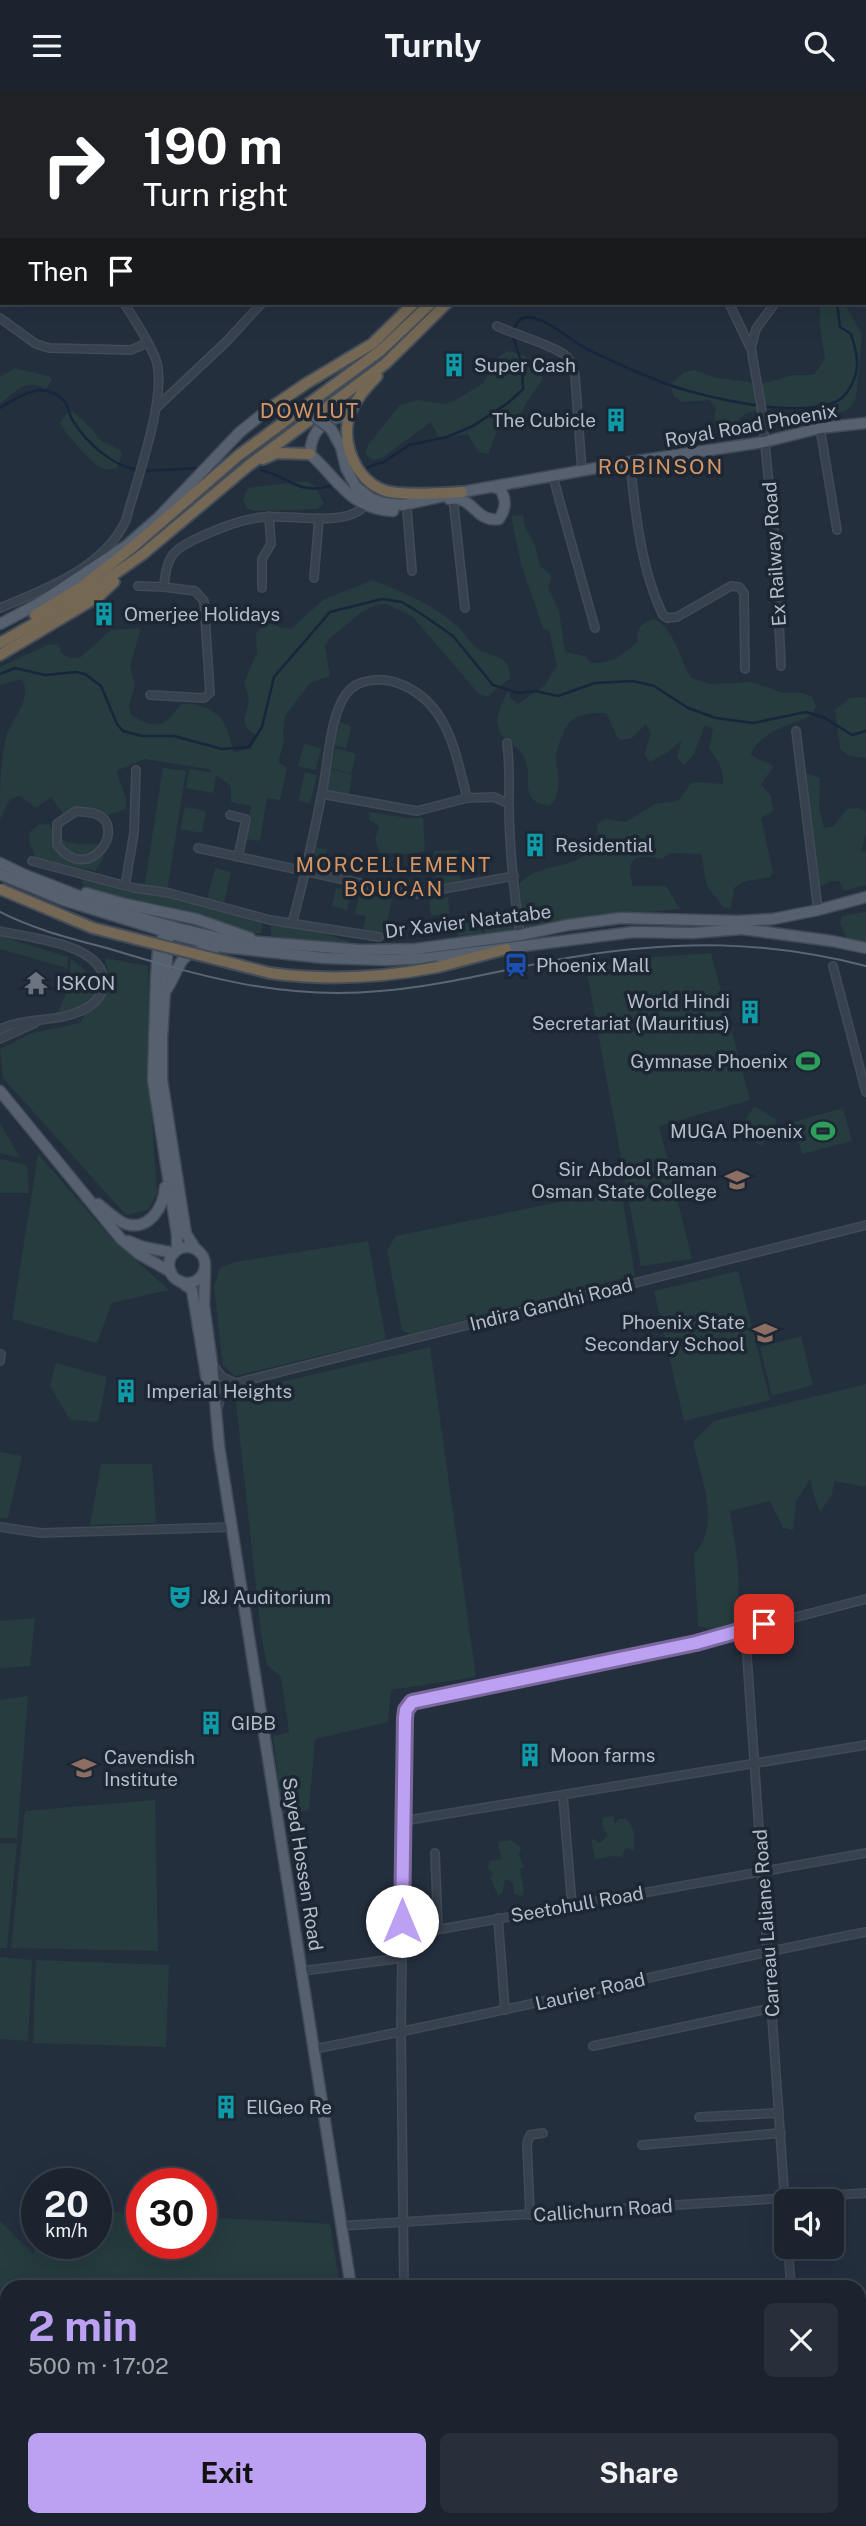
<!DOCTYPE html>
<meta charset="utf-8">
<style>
:root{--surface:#1b232e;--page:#282f3a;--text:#f1f3f6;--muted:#a0a4aa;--line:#39404a;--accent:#bca0f2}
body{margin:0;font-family:"Public Sans",sans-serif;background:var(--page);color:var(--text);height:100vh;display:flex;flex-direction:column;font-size:26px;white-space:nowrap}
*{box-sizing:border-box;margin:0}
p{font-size:23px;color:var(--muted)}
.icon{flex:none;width:38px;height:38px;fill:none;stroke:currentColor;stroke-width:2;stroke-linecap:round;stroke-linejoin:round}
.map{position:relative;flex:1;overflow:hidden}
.details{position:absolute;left:0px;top:2189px;width:866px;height:247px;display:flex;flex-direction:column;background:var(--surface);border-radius:21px 21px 0 0;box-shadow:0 7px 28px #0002,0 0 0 2px var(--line)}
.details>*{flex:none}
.guide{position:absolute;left:0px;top:0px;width:866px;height:214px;box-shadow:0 7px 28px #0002,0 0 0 2px var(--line);background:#202124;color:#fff;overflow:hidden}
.fabs{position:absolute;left:774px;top:2098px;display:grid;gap:14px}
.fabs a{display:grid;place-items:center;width:70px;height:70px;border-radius:10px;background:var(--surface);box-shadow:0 7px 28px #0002,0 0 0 2px var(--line);font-size:35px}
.speed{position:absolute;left:21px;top:2077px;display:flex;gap:14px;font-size:35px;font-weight:700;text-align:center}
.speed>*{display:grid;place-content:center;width:91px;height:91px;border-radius:50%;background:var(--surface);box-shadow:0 7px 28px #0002,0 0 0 2px var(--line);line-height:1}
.speed small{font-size:18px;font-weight:400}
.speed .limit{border:10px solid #d22;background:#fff;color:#111}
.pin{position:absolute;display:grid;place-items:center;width:60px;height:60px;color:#fff;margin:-30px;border-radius:14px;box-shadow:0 4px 10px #0006}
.me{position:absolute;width:77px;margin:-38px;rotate:0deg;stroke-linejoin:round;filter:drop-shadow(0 0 5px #0008)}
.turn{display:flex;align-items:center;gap:24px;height:147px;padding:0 28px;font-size:32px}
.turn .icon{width:91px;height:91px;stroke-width:2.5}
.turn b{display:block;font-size:49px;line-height:60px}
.then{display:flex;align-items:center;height:66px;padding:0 28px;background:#0003;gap:14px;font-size:26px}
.round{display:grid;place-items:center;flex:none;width:74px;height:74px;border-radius:10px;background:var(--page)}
.headline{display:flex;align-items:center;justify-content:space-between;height:119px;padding:0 28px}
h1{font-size:42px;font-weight:700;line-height:52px;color:var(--accent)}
.primary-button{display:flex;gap:14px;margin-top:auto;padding:14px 28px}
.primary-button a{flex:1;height:80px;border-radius:10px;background:var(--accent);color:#111;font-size:28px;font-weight:700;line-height:80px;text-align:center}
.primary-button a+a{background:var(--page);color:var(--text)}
header{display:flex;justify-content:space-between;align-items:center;height:91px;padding:0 28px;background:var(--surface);font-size:32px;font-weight:700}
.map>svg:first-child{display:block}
</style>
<header><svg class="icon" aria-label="menu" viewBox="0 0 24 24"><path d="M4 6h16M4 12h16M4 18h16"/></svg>Turnly<svg class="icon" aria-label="search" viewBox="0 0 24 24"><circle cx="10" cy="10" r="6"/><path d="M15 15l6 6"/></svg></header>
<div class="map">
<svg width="866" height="2435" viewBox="0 0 866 2435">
<rect width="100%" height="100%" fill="#242f3e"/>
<g fill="#263c3f">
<polygon points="820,212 844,212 862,243 856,306 850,316 843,321 765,317 745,323 730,337 720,335 714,327 716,317 710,309 682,311 674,305 670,293 685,281 695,279 713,286 762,293 793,284 814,284 825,268 820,236"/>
<path d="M508 260C527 264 536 269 543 288L526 312 517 332 499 336 488 363 478 361 468 343 439 348 431 331 382 367 373 369 365 363 368 354 400 314 417 309 446 313 456 309 483 292 499 265Z"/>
<path d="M15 277 49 285 52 289 46 298C25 287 17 300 0 313V286Z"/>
<path d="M72 320 91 337 101 350 120 359 122 363 117 377C111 378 106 380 100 376 91 371 66 343 60 333L65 324Z"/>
<polygon points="306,390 315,395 324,413 317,418 255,420 246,417 243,408 248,397"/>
<path d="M523 424 525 436 535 455 540 475 552 485 548 496 559 520 565 561 585 565 591 572C611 573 623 564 637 551 637 537 641 532 654 528 676 539 679 568 691 587L710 593 752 591 783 602H803L812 606 816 615 812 624C792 634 760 640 751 663 756 670 767 669 773 676L761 693 771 705 773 720 761 727 773 781 770 786 743 791 734 797 731 818 723 816 707 795 701 763 670 762 662 768C634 762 625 766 633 795H666L680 818 574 828 521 842 517 795C531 778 549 778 569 772 580 769 590 760 598 753L597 733 606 728 626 731 655 713 678 710 692 691 723 693C724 677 718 670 709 657L713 638 705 634 694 663 684 674 677 666 682 649 668 661 650 671 644 663 651 643 646 633 632 647 620 649C613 641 612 632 606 622 585 622 569 623 562 646 559 652 556 660 556 667 557 685 564 699 550 715 516 710 534 688 525 668 519 653 501 651 498 635 495 623 504 609 509 598L510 607 518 613 544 595 557 575 549 540 543 537 521 473 511 425Z"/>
<path d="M373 489C402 501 430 512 455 533 463 539 469 551 477 557 494 568 510 562 510 587L487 606 478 602 412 525 386 513 376 514 359 523 329 548 325 555 330 585 310 592 285 625 283 642 284 651 278 671 287 677 280 709 267 707 260 750 245 748 251 715 231 711V695L216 684 213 702 186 697 189 678 213 682 209 678 145 668 116 680 126 707V718C110 723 96 732 81 720L72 726 63 723 51 706 36 717 20 705 10 708 0 728C0 701 0 668 7 642 15 624 32 608 22 588L0 594V576L47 554 59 553 61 562 70 567 81 566 111 539 141 537 130 575 135 594 129 614 131 624C145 632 157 639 170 627 173 623 177 617 181 614 185 612 192 613 197 614 225 621 226 636 234 661L250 658 258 645 248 639 244 630 249 610 244 591 257 562 256 542 263 534 273 532 281 537 291 538 323 509Z"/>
<polygon points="866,606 866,667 849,665 840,658 835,619 850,607"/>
<polygon points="340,631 349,634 351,637 346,657 334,654"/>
<polygon points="304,653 321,657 316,679 298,675"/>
<polygon points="335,657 356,663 351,683 331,677"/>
<polygon points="163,677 186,680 167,801 144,798"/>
<polygon points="331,678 352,684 349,703 326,699"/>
<polygon points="798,679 820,687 819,717 824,737 834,735 847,718 858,717 866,721 866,742 861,760 866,761 866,794 844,800 839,790 830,790 813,800"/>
<polygon points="305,681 317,684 310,712 298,710"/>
<polygon points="185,716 206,720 202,742 180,738"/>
<polygon points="370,721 408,727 423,727 425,760 411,763 380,762 375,749 379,735 369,729"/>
<path d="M49 733C57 754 79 754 99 753 106 764 103 770 95 780L36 767 29 751 30 741 38 734Z"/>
<polygon points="316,756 327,758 325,766 342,772 339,782 312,777"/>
<polygon points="459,759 461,792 436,794 434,760"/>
<polygon points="215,777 231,781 223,816 206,812"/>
<polygon points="86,785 123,794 122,800 172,807 260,829 263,835 260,843 246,841 84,797 82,791"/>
<polygon points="336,797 351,800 347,819 332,815"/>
<polygon points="360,802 392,808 384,846 363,841 366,825 355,823"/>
<polygon points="448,806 450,823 431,825 429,808"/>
<polygon points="866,821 866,850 848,850 840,832 842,825"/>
<polygon points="510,823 514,843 485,846 483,830"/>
<polygon points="480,827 482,843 458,846 457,832"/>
<path d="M277 834 315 840 348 850 347 854C322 853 295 853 271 844V835Z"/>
<polygon points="0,845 68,866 67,877 0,858"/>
<polygon points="711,862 750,1009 659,1035 692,1168 641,1175 585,871"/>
<path d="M105 867 148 875 151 1013 157 1102 148 1119 126 1124 3 987 0 958 32 942 80 932 95 909 87 916 55 926 68 900 71 868C85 878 93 885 99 901L109 886Z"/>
<polygon points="754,1015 777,1029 762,1055 739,1041"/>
<polygon points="843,1017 852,1050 802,1063 793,1031"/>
<polygon points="0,1032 20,1067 0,1062"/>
<polygon points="38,1063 113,1149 169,1199 112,1212 97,1252 12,1228"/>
<polygon points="0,1068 27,1074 29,1102 0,1102"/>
<polygon points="621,1098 635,1184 411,1243 402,1240 387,1159 396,1145"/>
<polygon points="368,1150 386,1249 235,1285 223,1274 214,1196 220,1177 235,1171"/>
<polygon points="738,1180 770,1309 684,1330 654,1200"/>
<polygon points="801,1245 813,1294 772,1305 760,1256"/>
<polygon points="430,1256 476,1586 391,1599 388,1631 315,1648 309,1719 283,1723 273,1646 289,1641 281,1586 267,1574 261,1542 235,1302"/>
<polygon points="56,1272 107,1286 98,1331 70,1329 50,1295"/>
<path d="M866 1293V1396L834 1390 832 1404 820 1421 813 1402 810 1388 796 1411 793 1439 783 1437 770 1410 730 1420C737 1467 744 1496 732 1543L698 1535 694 1463C722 1434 700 1385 693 1351L714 1330Z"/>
<polygon points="0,1361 22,1365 8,1427 0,1427"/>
<polygon points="101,1373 152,1373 156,1432 90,1434"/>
<polygon points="35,1527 30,1575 0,1577 0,1530"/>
<polygon points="28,1605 17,1747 0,1747 0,1609"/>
<polygon points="155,1709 158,1860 11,1857 25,1720"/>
<polygon points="613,1725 615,1733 619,1728 627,1728 634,1740 634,1760 626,1757 621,1766 613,1765 595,1768 591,1747 600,1752 608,1744 603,1738 602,1727"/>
<polygon points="512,1749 521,1757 519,1764 524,1776 520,1778 524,1800 522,1805 514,1803 513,1791 505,1788 502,1803 498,1805 490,1786 493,1782 488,1777 490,1770 501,1768 498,1751"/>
<polygon points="0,1752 17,1752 7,1857 0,1857"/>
<polygon points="0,1866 32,1869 28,1950 0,1948"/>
<polygon points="36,1869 169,1874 166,1956 33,1952"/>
<polygon points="96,2120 142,2123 142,2152 201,2152 201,2126 330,2133 340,2196 7,2196 7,2379 0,2380 0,2130 33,2163 39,2153 96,2152"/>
</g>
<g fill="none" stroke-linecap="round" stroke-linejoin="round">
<g stroke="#17263c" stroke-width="2.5">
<polyline points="864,185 866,185"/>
<path d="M514 238C517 229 523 224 534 227 554 232 570 250 589 259 618 273 658 292 689 300 725 310 802 327 837 310 848 305 857 286 857 274 858 264 854 253 851 243L840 236 837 212"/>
<path d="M0 317C19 305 45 288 64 310 69 316 69 324 73 330 87 352 111 374 137 379"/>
<path d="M261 379C293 387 297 405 334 394"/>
<polyline points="144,380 200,377"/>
<polyline points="362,380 371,375 384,371 409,354 447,346 473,335 508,312 523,298 522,274 513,245"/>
<polyline points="0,583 15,577 45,584 76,581 85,583 101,595 117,633 123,640 142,645 174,645 222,658 249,656 262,636 274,586 330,521 382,508 402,511 420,522 453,545 493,594 518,602 535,600 558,605 595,592 633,590 654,595 688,617 716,627 753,632 806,621 825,627 852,644 866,640"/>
</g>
<g stroke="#414a57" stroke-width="10">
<g id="minor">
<polyline points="235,0 236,2"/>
<polyline points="813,2 813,0"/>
<polyline points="0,36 2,44"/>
<polyline points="864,116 866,115"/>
<polyline points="729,212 750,256"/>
<polyline points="775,212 756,238 751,257 761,314 776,462 781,575"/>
<polyline points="0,227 36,253 49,257 131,259 147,252"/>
<path d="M497 235C516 244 550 253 565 264 571 269 572 277 575 284L582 381"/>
<polyline points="156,317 226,251 262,212"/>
<polyline points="820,337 837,439"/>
<path d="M630 371C635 420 641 479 663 524L667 527 677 526 731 495 739 496 744 502 745 578"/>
<polyline points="553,386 595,537"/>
<polyline points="453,407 465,517"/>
<polyline points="407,419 412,480"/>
<polyline points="314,487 319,427"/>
<polyline points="138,495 164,496"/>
<polyline points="262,497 262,468 271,453 269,425"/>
<path d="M0 517C45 499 105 476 126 429 136 391 168 304 156 269 149 250 135 229 124 212"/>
<path d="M150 604 204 607 210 602 204 510 195 500 164 496C166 464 174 457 202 445 222 436 242 428 264 426 293 423 343 437 365 415"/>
<polyline points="796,640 818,819"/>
<path d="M507 652C510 673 509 692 509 712 509 756 514 801 520 844"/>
<polyline points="322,703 417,720 467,707"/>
<path d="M76 720C82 721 88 721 93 722 131 732 90 797 57 754V733Z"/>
<polyline points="230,724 246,728 238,766"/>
<polyline points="198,757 405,802 416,803 514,785"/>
<polyline points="32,770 134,797 169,802 270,829 379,846"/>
<polyline points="125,795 134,742 136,679"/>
<path d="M292 832C305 787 314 742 323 697 328 671 330 625 346 603 357 587 383 586 400 593 448 611 456 663 467 707L494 706 509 713"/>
<path d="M0 840C28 847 111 853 103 896 101 907 93 914 83 919 56 932 26 926 0 938"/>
<polyline points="833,875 866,1001"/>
<polyline points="0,948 35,932"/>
<polyline points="0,1270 1,1263"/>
<polyline points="213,1274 222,1286 236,1292"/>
<polyline points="218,1317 221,1304 236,1292 866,1134"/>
<polyline points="0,1436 41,1442 233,1436"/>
<polyline points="745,1537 786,2127"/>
<polyline points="563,1705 572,1815"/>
<polyline points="403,1730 866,1654"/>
<polyline points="435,1762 438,1838"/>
<polyline points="498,1827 505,1919"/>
<polyline points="302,1880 395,1868 408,1844 866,1762"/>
<polyline points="593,1955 772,1917"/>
<path d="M314 1958C499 1923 681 1877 866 1841"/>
<polyline points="699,2026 779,2022"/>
<polyline points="642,2054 781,2042"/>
<polyline points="530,2124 527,2052 530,2044 543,2042"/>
<polyline points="340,2135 866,2102"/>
<polyline points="788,2156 791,2196"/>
<polyline points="404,2196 401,1941 405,1627 406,1619 412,1611 696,1552 866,1508"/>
<polyline points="859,2251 866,2251"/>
<polyline points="859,2409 866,2409"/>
<polyline points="166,2429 203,2429"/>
<polyline points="414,2429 414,2435"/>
<polyline points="594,2429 594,2435"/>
<polyline points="634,2429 634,2435"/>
<polyline points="806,2429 806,2435"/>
<polyline points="113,2433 160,2429"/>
<polyline points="434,2435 515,2429"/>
</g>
</g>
<g stroke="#414a57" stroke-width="13">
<g id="major">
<path d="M349 325C325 326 311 339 310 363 339 389 350 418 393 420"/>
<polyline points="331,338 341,356 346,377 356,396 372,408 384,412 403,414 462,401 630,371 764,351 820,337 866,332"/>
<path d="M449 408C474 404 475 432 499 428 506 418 507 409 500 398L493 396"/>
<polyline points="0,533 38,513 126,455 158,427 240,341 270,317 290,316"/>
<polyline points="0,772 25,784 123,822 181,838 224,848 360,859 415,858 520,844 568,834 621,827 738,830 773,828 818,819 866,806"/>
<polyline points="0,783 63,809 183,846 223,856 324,867 386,869 429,867 633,841 693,842 742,838 832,850 866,857"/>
<polyline points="86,802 125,813 196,828 250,847"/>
<polyline points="162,848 158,859 156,886 153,989 177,1144 177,1159"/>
<polyline points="168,849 162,947 162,989 186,1143 195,1157"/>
<path d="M167 898C185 868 175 863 215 857"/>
<polyline points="0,1000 121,1148 139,1163 171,1181"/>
<path d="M98 1113C106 1119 117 1130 126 1133 150 1140 164 1115 165 1096"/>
<polyline points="128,1150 143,1156 174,1162"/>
<circle cx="187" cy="1174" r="18"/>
<polyline points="205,1179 204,1214 212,1273 219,1355 351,2196"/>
<polyline points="180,1190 192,1199 209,1302"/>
<polyline points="389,2429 389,2435"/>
</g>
</g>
<g stroke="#434c59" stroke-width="14">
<g id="highway">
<polyline points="576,0 576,2"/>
<polyline points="708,0 710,2"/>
<polyline points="723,0 723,2"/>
<polyline points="593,2 594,0"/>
<polyline points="609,2 610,0"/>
<polyline points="622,2 624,0"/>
<path d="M377 285C367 296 357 306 351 320 339 349 355 390 386 400 402 405 445 402 462 401"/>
<polyline points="270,317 307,292 372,253 414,212"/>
<polyline points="263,368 277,362 310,363"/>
<polyline points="35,524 83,495 135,454 239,364 380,260 431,212"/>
<polyline points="0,552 86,503 143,463 248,375 385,273 447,212"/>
<polyline points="0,564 99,505 114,491"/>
<polyline points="438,876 506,858"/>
</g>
</g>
<use href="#minor" stroke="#38414e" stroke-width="7"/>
<use href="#major" stroke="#56606e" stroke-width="10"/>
<use href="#highway" stroke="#746855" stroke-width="10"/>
<path stroke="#5a6575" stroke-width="2" d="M0 821C35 839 73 848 110 858 203 886 282 909 380 900 445 895 508 877 573 866 677 849 763 849 866 875"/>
<g stroke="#414a57" stroke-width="13" stroke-linecap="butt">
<polyline id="major-bridge" points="290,316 309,321 331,338"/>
</g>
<g stroke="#434c59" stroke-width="14" stroke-linecap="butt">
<path id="highway-bridge" d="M0 798 93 837 270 882C327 890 381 887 438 876"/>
</g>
<use href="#major-bridge" stroke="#56606e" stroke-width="10"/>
<use href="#highway-bridge" stroke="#746855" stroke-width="10"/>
</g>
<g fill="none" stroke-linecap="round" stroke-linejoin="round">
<g stroke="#7a689d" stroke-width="18">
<polyline id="route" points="402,1830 405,1627 406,1619 412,1611 696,1552 764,1533"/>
</g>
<use href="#route" stroke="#bca0f2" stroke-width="12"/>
</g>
<defs>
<g id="building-bare" transform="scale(1.89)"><path d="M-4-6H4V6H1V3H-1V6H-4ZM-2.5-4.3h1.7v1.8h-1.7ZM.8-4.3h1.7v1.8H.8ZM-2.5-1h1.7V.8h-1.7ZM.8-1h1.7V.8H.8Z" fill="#0f9aa8" stroke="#1d2633" stroke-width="2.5" paint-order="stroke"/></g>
<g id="station-bare" transform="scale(1.89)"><path d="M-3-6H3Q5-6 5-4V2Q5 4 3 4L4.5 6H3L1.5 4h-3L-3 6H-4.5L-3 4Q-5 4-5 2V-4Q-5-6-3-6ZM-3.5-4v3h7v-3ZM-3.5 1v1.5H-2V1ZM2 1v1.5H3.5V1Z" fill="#1a4fb4" stroke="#1d2633" stroke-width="2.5" paint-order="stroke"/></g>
<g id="temple-bare" transform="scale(1.89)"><path d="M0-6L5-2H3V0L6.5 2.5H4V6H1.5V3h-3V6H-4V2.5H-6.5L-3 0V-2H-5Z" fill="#6b7280" stroke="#1d2633" stroke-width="2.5" paint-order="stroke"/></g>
<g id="stadium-bare" transform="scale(1.89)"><path d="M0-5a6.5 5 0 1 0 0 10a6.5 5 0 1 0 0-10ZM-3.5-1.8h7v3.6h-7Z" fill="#2e9e5b" stroke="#1d2633" stroke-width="2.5" paint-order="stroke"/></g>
<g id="school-bare" transform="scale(1.89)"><path d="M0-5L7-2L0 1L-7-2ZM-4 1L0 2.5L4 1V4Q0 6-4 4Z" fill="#8d6e63" stroke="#1d2633" stroke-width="2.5" paint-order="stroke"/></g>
<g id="theatre-bare" transform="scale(1.89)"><path d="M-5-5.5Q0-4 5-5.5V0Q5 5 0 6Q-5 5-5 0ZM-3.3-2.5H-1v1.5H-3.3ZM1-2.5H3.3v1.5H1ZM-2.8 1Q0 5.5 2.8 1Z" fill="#0f9aa8" stroke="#1d2633" stroke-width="2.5" paint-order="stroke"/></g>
</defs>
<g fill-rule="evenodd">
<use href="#building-bare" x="454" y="274"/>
<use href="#building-bare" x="616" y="329"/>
<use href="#building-bare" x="104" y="523"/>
<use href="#building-bare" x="535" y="754"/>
<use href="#station-bare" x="516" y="874"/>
<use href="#temple-bare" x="36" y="892"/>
<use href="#building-bare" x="750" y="921"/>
<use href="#stadium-bare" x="808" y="970"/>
<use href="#stadium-bare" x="823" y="1040"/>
<use href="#school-bare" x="737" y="1089"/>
<use href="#school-bare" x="765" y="1242"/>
<use href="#building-bare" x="126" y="1300"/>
<use href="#theatre-bare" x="180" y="1506"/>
<use href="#building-bare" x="211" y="1632"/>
<use href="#building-bare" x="530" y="1664"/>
<use href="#school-bare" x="84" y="1677"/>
<use href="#building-bare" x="226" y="2016"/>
</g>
<g text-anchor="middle" stroke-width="7" stroke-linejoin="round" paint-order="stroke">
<g font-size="19" fill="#b4bcc9" stroke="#1d2633" text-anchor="start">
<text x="474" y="281">Super Cash</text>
<text x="596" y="336" text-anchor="end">The Cubicle</text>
<text x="124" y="530">Omerjee Holidays</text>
<text x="555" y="761">Residential</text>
<text x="536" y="881">Phoenix Mall</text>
<text x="56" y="899">ISKON</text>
<text x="730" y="917" text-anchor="end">World Hindi<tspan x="730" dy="22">Secretariat (Mauritius)</tspan></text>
<text x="788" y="977" text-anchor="end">Gymnase Phoenix</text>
<text x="803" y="1047" text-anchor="end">MUGA Phoenix</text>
<text x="717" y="1085" text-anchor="end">Sir Abdool Raman<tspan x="717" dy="22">Osman State College</tspan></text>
<text x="745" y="1238" text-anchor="end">Phoenix State<tspan x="745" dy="22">Secondary School</tspan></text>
<text x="146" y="1307">Imperial Heights</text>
<text x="200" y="1513">J&amp;J Auditorium</text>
<text x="231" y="1639">GIBB</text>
<text x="550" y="1671">Moon farms</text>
<text x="104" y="1673">Cavendish<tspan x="104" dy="22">Institute</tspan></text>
<text x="246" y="2023">EllGeo Re</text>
</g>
<g font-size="19" fill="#b4bcc9" stroke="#1d2633">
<text transform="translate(751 334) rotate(-10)" y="7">Royal Road Phoenix</text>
<text transform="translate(774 463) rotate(-94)" y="7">Ex Railway Road</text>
<text transform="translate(468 830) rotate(-7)" y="7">Dr Xavier Natatabe</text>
<text transform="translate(551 1213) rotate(-14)" y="7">Indira Gandhi Road</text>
<text transform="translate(303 1773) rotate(81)" y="7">Sayed Hossen Road</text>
<text transform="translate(577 1813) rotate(-10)" y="7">Seetohull Road</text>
<text transform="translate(766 1832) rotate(-94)" y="7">Carreau Laliane Road</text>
<text transform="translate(590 1900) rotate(-13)" y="7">Laurier Road</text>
<text transform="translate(603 2119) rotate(-4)" y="7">Callichurn Road</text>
</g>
<g font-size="21" letter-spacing="2" fill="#d59563" stroke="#1d2633">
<text x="310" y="327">DOWLUT</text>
<text x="661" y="383">ROBINSON</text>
<text x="394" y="781">MORCELLEMENT<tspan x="394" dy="24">BOUCAN</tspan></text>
</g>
</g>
</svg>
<div class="fabs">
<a><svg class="icon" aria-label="sound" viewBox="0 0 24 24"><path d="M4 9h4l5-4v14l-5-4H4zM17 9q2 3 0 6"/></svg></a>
</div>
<div class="speed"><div>20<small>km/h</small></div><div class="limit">30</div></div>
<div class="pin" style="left:764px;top:1533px;background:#d93025"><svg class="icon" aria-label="arrive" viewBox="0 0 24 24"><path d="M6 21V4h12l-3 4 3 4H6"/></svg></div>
<svg class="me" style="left:402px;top:1830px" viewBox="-20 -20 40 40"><circle r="19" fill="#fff"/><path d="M0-13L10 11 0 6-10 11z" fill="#bca0f2"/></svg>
<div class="guide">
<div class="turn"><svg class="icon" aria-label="right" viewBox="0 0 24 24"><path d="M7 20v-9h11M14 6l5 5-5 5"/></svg><div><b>190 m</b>Turn right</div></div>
<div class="then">Then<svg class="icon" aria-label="arrive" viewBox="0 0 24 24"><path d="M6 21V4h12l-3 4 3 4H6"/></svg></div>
</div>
<section class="details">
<div class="headline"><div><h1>2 min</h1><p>500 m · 17:02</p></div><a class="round"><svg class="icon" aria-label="close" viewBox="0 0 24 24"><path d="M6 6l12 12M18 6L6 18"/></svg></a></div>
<div class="primary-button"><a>Exit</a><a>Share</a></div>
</section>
</div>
